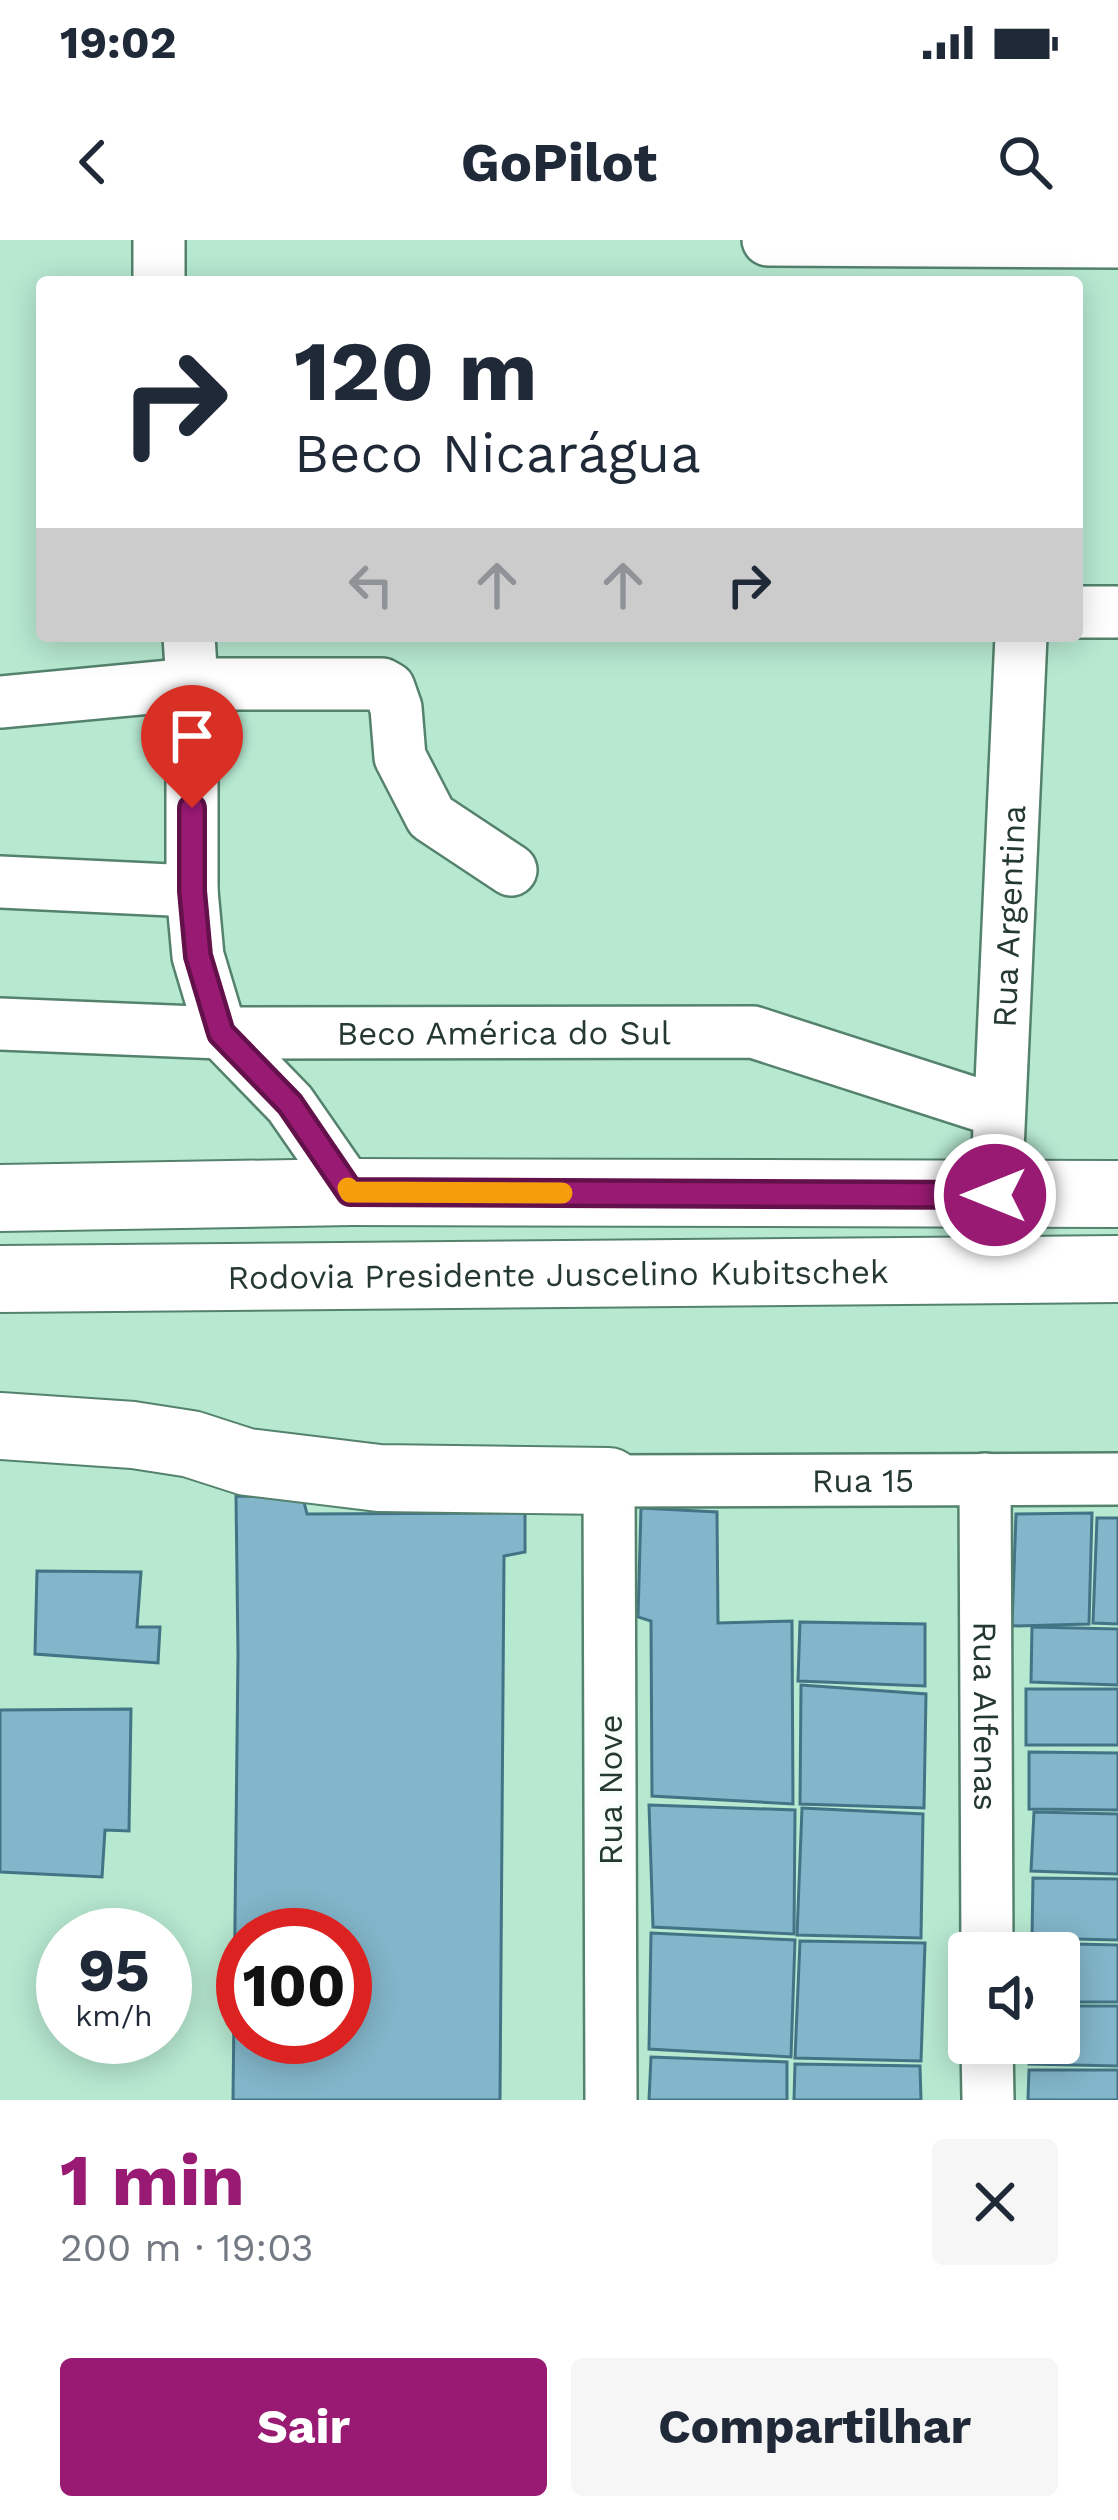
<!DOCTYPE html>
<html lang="pt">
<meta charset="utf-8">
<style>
:root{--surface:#fff;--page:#f6f6f7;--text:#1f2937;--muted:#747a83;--accent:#981a72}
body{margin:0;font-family:"Work Sans",sans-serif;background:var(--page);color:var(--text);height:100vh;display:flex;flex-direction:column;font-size:45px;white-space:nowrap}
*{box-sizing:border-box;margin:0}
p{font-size:39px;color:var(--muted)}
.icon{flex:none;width:66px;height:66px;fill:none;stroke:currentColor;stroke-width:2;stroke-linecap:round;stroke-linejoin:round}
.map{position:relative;height:1860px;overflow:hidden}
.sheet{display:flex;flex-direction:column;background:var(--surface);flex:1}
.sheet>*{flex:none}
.hud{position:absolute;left:36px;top:36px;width:1047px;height:366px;border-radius:12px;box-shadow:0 6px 30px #0003;background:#fff;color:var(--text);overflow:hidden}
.tools{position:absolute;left:948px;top:1692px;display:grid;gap:24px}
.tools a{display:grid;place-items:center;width:132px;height:132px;border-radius:12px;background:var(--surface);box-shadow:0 6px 30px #0003;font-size:60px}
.speed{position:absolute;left:36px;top:1668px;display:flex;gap:24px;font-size:60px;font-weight:700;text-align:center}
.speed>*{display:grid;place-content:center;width:156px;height:156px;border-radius:50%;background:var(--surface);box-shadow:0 6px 30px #0003;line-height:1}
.speed small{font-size:30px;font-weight:400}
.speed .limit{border:18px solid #d22;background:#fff;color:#111}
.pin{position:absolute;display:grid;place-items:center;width:102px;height:102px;color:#fff;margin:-123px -51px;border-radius:50% 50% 50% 0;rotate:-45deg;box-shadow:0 0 12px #0007}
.pin .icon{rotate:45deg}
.me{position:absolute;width:132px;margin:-66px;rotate:270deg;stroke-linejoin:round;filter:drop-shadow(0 0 9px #0008)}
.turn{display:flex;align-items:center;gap:42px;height:252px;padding:0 60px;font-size:54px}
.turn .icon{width:156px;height:156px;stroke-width:2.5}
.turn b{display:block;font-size:84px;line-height:102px}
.lanes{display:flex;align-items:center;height:114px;padding:0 60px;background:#0003;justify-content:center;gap:60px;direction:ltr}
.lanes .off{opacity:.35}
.round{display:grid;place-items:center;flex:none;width:126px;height:126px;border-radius:12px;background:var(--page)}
.headline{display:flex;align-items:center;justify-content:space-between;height:204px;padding:0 60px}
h1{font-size:72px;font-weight:700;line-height:90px;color:var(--accent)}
.action{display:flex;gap:24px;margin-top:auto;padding:24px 60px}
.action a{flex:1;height:138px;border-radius:12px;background:var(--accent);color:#fff;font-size:48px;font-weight:700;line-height:138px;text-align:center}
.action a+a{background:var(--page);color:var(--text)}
.status{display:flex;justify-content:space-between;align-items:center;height:84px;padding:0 60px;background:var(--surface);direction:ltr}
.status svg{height:33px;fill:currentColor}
header{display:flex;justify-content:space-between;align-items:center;height:156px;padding:0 60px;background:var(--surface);font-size:54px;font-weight:700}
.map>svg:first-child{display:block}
</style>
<div class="status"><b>19:02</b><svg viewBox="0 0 49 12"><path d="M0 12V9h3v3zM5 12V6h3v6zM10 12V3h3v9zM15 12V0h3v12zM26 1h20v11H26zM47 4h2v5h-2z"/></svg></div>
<header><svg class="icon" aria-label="back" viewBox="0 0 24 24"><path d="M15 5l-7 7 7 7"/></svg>GoPilot<svg class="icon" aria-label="search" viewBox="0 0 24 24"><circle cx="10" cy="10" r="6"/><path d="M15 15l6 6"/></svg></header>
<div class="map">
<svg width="1118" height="1860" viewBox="0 0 1118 1860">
<rect width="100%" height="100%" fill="#b7e9d1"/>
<g fill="#83b6ca" stroke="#437486" stroke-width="3" fill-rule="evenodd">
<path d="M236 1256 303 1258 307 1274 525 1273V1312L504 1316 500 1860H233L238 1414ZM243 1695H345V1797H243Z"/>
<polygon points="641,1268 717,1272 718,1383 792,1381 793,1564 652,1556 651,1381 638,1377"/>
<polygon points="1092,1273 1089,1384 1012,1386 1016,1274"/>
<polygon points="1097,1278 1118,1278 1118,1384 1093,1383"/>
<polygon points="37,1331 141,1332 137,1387 160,1387 158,1423 35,1414"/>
<polygon points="800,1382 925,1384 925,1446 798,1441"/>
<polygon points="1032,1387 1118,1389 1118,1445 1031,1442"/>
<polygon points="801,1445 926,1454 924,1568 800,1564"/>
<rect x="1026" y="1449" width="92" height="56"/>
<polygon points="131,1469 129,1591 105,1590 102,1637 0,1632 0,1470"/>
<polygon points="1029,1512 1118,1513 1118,1570 1029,1569"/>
<polygon points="649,1565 795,1570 794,1694 653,1687"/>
<polygon points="802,1568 923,1574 921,1698 797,1695"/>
<polygon points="1034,1572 1118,1574 1118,1634 1031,1631"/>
<polygon points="1033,1638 1118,1639 1118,1700 1032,1698"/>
<polygon points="651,1693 795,1700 791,1817 649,1809"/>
<polygon points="800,1701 925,1703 921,1821 795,1818"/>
<polygon points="1032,1703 1118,1705 1118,1762 1059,1762 1059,1713 1032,1713"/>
<polygon points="1059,1766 1118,1766 1118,1826 1029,1824 1030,1803 1059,1803"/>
<polygon points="651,1817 787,1822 787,1860 649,1860"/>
<polygon points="795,1824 920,1826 921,1860 794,1860"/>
<polygon points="1029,1830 1118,1830 1118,1860 1028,1860"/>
</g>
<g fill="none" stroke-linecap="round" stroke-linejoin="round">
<g stroke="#54826d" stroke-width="56">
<g id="minor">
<polyline points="159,0 159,42"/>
<polyline points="768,0 1118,2"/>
<polyline points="1077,372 1118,372"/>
<polyline points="189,396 192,444 192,651 198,716 221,793 290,864 351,952"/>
<polyline points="0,462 192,444 382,444 389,448 396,468 400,517 431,577 511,630"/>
<polyline points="0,642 192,651"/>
<path id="s1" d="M0 784 221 793 753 792 998 871"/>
<path id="s2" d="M996 955 1021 396"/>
<path id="s3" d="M985 1239 987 1713"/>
<polyline points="987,1803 988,1860"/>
<path id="s4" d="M611 1860 609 1241 1118 1239"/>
</g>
</g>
<g stroke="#54826d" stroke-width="70">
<g id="highway">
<polyline points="0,958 351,952 1118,954"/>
<path id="s5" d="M0 1039 1118 1029"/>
<polyline points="0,1186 133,1195 191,1204 247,1222 379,1238 609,1241"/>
</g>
</g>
<use href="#minor" stroke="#fff" stroke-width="51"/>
<use href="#highway" stroke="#fff" stroke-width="66"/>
</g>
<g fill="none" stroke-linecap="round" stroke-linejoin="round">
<g stroke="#63114a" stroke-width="30">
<polyline id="route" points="192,568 192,651 198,716 221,793 290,864 350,952 995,955"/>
</g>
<use href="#route" stroke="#981a72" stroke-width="21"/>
<polyline stroke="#f59e0b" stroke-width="21" points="348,948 350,952 562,953"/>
</g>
<g text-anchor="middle" stroke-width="9" stroke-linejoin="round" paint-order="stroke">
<g font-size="33" fill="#253930" stroke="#f9fefb">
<text dy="12" stroke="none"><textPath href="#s2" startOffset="279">Rua Argentina</textPath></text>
<text dy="12" stroke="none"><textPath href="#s1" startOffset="504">Beco América do Sul</textPath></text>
<text dy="12" stroke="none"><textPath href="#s5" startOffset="558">Rodovia Presidente Juscelino Kubitschek</textPath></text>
<text dy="12" stroke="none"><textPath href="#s4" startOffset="873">Rua 15</textPath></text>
<text dy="12" stroke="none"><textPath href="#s3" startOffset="237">Rua Alfenas</textPath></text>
<text transform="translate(610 1550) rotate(-90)" y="12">Rua Nove</text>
</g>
</g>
</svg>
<div class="tools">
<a><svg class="icon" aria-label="sound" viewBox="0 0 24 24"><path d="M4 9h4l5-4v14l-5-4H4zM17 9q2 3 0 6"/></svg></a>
</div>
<div class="speed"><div>95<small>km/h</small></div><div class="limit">100</div></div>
<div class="pin" style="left:192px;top:568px;background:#d93025"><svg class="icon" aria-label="arrive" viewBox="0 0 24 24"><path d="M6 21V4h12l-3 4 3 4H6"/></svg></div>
<svg class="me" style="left:995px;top:955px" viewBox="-20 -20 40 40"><circle r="17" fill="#981a72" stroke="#fff" stroke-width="3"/><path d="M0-11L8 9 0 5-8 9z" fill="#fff"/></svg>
<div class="hud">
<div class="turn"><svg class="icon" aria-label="right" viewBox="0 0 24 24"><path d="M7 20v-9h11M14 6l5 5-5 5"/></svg><div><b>120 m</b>Beco Nicarágua</div></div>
<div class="lanes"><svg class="icon off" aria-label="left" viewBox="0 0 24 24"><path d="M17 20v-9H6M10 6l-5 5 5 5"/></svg><svg class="icon off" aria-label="ahead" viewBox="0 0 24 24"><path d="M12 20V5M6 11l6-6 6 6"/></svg><svg class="icon off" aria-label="ahead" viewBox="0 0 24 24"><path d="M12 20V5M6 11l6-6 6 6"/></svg><svg class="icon" aria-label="right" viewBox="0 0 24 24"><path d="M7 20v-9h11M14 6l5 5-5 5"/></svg></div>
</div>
</div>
<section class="sheet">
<div class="headline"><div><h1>1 min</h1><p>200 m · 19:03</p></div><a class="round"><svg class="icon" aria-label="close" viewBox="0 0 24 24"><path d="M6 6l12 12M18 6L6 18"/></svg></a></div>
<div class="action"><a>Sair</a><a>Compartilhar</a></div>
</section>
